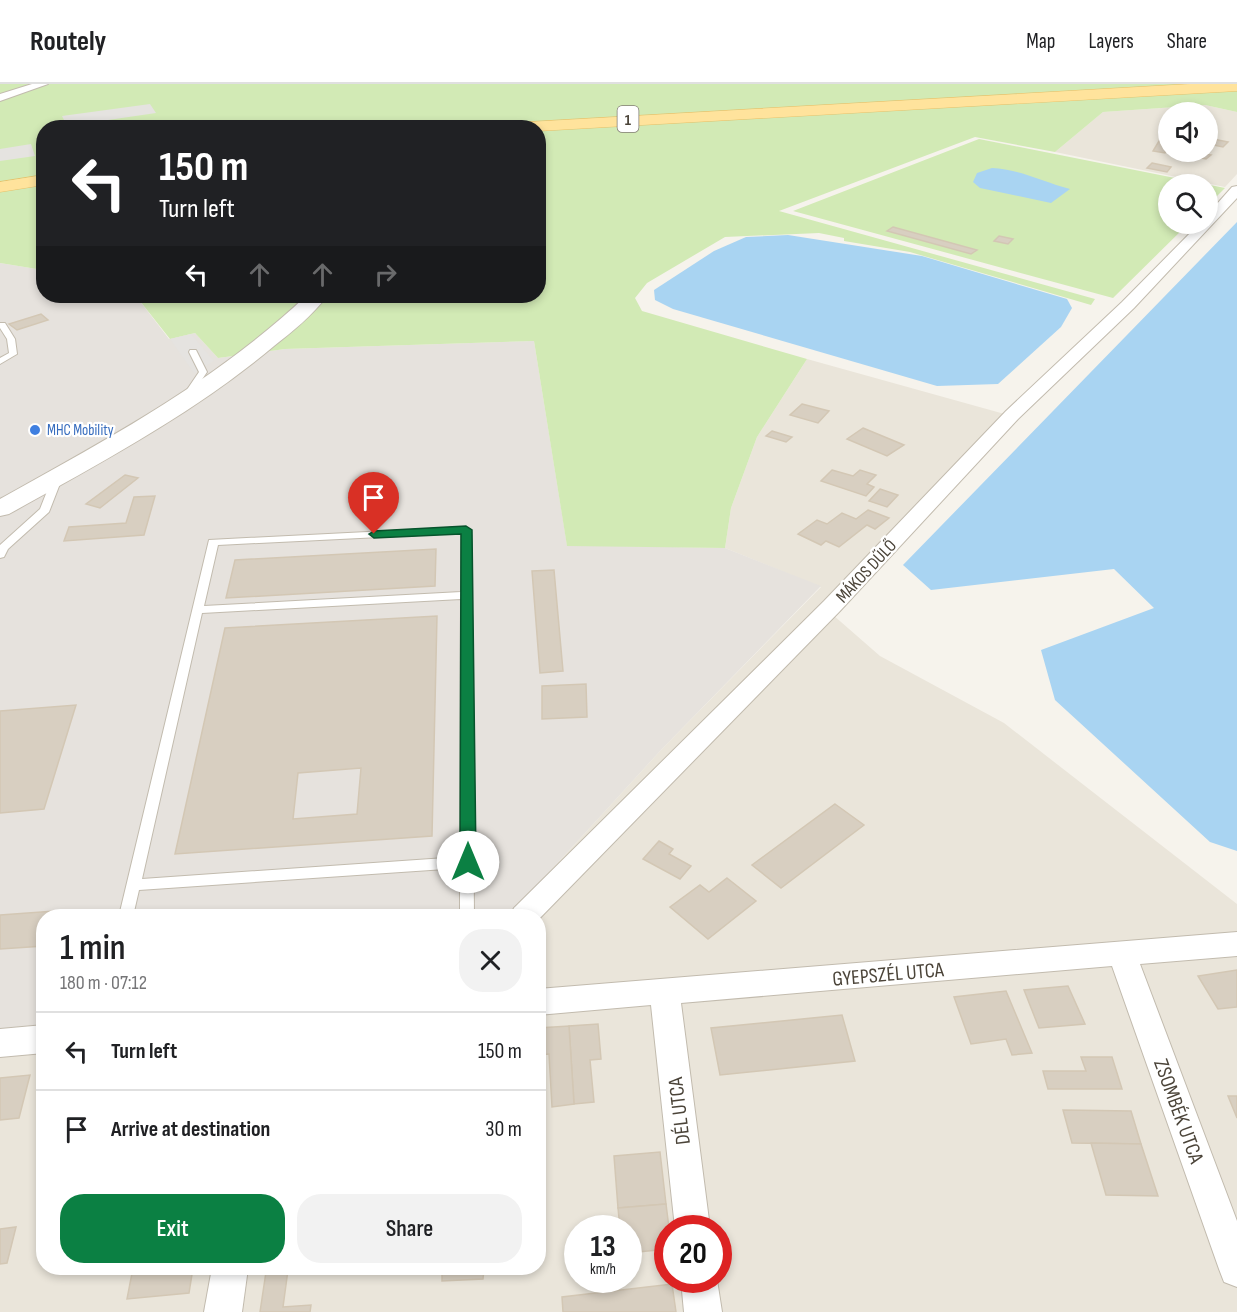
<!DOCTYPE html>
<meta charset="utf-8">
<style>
:root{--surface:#fff;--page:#f2f2f2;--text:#202124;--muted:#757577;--line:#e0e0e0;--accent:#0b8043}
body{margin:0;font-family:"Sofia Sans Condensed",sans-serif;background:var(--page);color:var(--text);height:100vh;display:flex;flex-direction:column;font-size:22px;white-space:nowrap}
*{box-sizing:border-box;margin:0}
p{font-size:20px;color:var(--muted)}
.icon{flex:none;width:33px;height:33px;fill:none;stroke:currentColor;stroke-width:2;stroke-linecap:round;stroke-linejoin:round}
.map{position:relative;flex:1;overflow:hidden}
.panel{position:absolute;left:36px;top:825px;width:510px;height:366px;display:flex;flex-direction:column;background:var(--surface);border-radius:24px;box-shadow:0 3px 9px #0003}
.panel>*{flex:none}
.hud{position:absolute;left:36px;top:36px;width:510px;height:183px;border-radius:24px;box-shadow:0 3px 9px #0003;background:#202124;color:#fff;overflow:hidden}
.fabs{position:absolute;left:1158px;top:18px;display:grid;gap:12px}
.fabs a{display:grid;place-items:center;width:60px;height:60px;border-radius:50%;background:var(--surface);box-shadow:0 3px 9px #0003;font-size:30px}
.speed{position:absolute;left:564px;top:1131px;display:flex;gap:12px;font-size:30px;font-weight:700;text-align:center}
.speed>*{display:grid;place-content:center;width:78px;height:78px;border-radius:50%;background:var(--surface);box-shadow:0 3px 9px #0003;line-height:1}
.speed small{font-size:15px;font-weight:400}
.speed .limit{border:9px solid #d22;background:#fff;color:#111}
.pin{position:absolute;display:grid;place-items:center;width:51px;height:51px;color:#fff;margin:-62px -26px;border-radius:50% 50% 50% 0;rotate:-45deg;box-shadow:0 0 6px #0007}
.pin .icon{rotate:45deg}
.me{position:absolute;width:66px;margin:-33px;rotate:0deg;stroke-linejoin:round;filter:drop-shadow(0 0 4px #0008)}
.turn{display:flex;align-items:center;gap:21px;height:126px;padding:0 24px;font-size:27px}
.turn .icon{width:78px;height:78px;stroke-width:2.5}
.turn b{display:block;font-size:42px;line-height:51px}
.lanes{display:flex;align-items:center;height:57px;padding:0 24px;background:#0003;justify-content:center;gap:30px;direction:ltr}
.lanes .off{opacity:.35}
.round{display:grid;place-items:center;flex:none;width:63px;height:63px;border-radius:24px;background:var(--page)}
.head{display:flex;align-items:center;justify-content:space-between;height:102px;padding:0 24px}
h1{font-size:36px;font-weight:600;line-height:45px}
.action{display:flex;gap:12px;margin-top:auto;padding:12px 24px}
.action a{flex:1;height:69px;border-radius:24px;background:var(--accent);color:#fff;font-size:24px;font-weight:600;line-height:69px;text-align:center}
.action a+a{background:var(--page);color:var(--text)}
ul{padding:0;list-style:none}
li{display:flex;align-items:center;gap:18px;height:78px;padding:0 24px;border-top:2px solid var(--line)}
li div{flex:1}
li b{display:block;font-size:22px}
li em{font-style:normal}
header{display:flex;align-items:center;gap:36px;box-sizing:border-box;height:84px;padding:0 30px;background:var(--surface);border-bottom:2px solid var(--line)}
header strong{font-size:28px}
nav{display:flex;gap:33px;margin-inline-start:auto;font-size:21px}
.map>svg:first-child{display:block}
</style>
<header>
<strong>Routely</strong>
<nav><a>Map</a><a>Layers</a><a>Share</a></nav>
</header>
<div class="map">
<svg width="1237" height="1228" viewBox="0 0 1237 1228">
<rect width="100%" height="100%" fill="#f6f3ec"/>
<g fill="#eae5da" fill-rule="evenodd">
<path d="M1205 21 1237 28V90L1225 103 1055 68 1103 28ZM1168 28H1208V68H1168Z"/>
<path d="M807 275 1019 334 833 531 880 572 1004 639 1237 820V1228H0V952L43 949 44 1184H538V832H509L661 666 821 503 725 464 731 424 757 353ZM578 1144H628V1196H578ZM668 1144H718V1196H668Z"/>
</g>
<polygon fill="#e6e2dd" points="0,179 43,186 44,212 136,212 169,255 195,249 218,274 285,265 534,257 567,461 725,464 821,502 661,666 509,832 44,832 43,949 0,952"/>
<g fill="#d2eab5">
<polygon points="0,0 1237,0 1237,28 1205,21 1103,28 1055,68 975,53 779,127 1095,215 1091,221 910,168 844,157 844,154 819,149 725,153 647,199 635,214 642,227 807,275 757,353 731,424 725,464 567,462 534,257 285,265 218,274 195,249 170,255 136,212 538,212 538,44 44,44 43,186 0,179"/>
<polygon points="979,55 1225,104 1208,121 1208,100 1168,100 1168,140 1188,140 1113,214 793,127"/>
</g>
<g fill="#e5e3e0">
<polygon points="150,20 156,29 67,42 62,32"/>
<polygon points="31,60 35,72 0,77 0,65"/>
<polygon points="191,250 214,277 194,289 170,255"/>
</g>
<g fill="#a9d4f2">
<path d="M992 84C1019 85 1043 98 1070 105L1051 119 980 104 973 98 977 89Z"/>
<polygon points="1237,138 1237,767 1210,758 1055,616 1041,566 1154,524 1114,485 931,506 903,481"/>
<polygon points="788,151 922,172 1067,215 1072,224 1061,243 998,300 937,302 673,225 655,216 654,206 714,167 746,153"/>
</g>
<g fill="#d8cfc1" stroke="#d3c7b4" stroke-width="1.5" fill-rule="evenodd">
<polygon points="1208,54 1228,58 1223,63 1208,60"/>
<polygon points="1159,57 1168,58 1165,69 1153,67"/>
<polygon points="1195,68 1211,71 1206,75 1191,72"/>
<polygon points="1152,79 1171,83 1167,88 1147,84"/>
<polygon points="893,143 977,166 971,170 887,147"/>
<polygon points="999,152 1013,155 1008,160 994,157"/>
<polygon points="41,230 48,236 17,246 9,240"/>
<polygon points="802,320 829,327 818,339 790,331"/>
<polygon points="863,344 904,361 887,372 847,355"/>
<polygon points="772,347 792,353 786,358 766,352"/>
<polygon points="832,386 853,392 860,386 876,391 867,400 874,403 866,412 821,397"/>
<polygon points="125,391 138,394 100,424 86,420"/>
<polygon points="880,405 898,411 887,423 869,417"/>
<polygon points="155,412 144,451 64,457 69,443 126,439 134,413"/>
<polygon points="868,426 889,434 875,445 867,441 839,463 826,457 821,461 798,450 817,436 827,440 842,429 856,435"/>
<polygon points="436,465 435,502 226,514 235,476"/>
<polygon points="554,486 563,587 540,589 532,487"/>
<path d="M437 532 432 752 175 770 225 544ZM361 684 357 730 293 735 298 689Z"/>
<polygon points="586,600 587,633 542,635 542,602"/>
<polygon points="76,621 44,725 0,729 0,627"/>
<polygon points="835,720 864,741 781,804 752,781"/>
<polygon points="659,757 673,765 669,770 691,782 680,795 643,775"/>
<polygon points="727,794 756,817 708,855 670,823 700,801 709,808"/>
<polygon points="68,826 66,832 110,829 109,832 44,832 44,862 0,865 0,831"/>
<polygon points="1237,886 1237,923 1218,925 1198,892"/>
<polygon points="1068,902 1085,940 1039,944 1024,906"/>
<polygon points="1006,907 1032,969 1012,971 1006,955 971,960 954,913"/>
<polygon points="842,931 855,977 720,991 711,944"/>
<polygon points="598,940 601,975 590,976 594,1018 574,1020 569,942"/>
<polygon points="569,942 574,1020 552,1023 549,970 538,971 538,944"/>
<polygon points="1081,973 1112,973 1122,1005 1048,1005 1043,987 1086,987"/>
<polygon points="30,991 19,1034 0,1036 0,994"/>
<polygon points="1228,1012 1237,1012 1237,1034"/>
<polygon points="1063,1026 1131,1027 1141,1060 1072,1059"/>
<polygon points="1091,1059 1141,1060 1158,1112 1106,1111"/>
<polygon points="660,1068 666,1120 618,1124 614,1072"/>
<polygon points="666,1120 669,1144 668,1165 628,1169 628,1144 620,1144 618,1124"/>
<polygon points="16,1143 7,1179 0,1180 0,1145"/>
<polygon points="133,1184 193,1184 189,1209 127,1215"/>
<polygon points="442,1184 484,1184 483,1195 442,1197"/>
<polygon points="288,1186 283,1223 311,1221 310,1228 260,1228 266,1188"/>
<polygon points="672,1200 676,1228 563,1228 562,1213"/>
</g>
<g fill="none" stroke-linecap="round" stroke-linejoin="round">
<g stroke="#c2bbae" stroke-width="2">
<g id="service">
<polygon points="0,239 5,239 15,255 17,270 0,280 0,274 9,269 7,255 0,244"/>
<polygon points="190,266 196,266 207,288 189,315 186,316 182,313 199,288 189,268"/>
<polygon points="58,389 63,392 49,428 8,465 4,473 0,474 0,461 40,425 53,392"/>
<path d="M466 443 471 446 474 832H460V784L139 806 133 832H119L209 456ZM461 449V508L204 522 218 461ZM461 515 460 773 142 795 202 529Z"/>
</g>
</g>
<g stroke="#c2bbae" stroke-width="2">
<g id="minor">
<polygon points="32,0 48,0 0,17 0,10"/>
<polygon points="1237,102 1237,114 1134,224 1018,335 840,527 538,836 538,832 510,832 514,824 824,517 1006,327 1122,218 1199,140 1208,140 1208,130 1232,103"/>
<polygon points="1237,848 1237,872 1140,880 1237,1137 1237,1203 1224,1198 1219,1185 1112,882 681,919 710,1144 675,1144 651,921 538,931 538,905"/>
<polygon points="44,941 44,969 0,973 0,945"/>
<polygon points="212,1184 248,1184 242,1228 204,1228"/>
<polygon points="681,1196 717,1196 722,1228 684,1228"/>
</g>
</g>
<g stroke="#c2bbae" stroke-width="2">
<path id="tertiary" d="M306 212H327C313 231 292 248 274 262 193 330 100 379 9 430L0 432V415C108 355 216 297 306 212Z"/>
</g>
<g stroke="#e6c16a" stroke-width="1">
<g id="primary">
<polygon points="1190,0 1237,0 1237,7 538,47 538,44 503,44 511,39"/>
<polygon points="44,91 44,101 0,108 0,98"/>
</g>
</g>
<use href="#service" fill="#fff" fill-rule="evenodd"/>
<use href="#minor" fill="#fff" fill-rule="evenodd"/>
<use href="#tertiary" fill="#fff" fill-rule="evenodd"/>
<use href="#primary" fill="#ffe39c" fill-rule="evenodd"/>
</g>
<polygon fill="#0b8043" stroke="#07532c" stroke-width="1.5" points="466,442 472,446 476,778 474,782 462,782 460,778 461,450 374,454 369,450 374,447"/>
<circle fill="#3f7fe0" stroke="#fff" stroke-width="2" cx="35" cy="346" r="6"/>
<g text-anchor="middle" stroke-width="4.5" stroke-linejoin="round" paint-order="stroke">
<g font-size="15" fill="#366cbe" stroke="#fff" text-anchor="start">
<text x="47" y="351">MHC Mobility</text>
</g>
<rect fill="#fff" stroke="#817c74" stroke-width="1.5" x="617.5" y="22" width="21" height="26" rx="4.5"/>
<g font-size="16" font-weight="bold" fill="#4b4439">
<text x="628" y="41">1</text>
</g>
<g font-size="18" fill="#4b4439" stroke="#fff">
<text transform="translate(866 487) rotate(-47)" y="6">MÁKOS DŰLŐ</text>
</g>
<g font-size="21" fill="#4b4439" stroke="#fff">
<text transform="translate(888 890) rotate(-5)" y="7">GYEPSZÉL UTCA</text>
<text transform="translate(679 1027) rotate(-97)" y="7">DÉL UTCA</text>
<text transform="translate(1179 1027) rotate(70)" y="7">ZSOMBÉK UTCA</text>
</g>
</g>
</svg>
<div class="fabs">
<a><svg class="icon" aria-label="sound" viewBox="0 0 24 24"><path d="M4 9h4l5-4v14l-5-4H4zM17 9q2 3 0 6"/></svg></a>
<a><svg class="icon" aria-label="search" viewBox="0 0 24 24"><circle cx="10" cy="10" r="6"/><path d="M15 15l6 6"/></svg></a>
</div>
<div class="speed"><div>13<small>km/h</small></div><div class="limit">20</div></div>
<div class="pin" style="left:374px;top:450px;background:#d93025"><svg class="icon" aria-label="arrive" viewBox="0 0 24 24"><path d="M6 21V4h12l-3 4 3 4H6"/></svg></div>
<svg class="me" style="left:468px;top:778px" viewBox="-20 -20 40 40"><circle r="19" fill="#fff"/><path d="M0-13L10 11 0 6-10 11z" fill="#0b8043"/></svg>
<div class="hud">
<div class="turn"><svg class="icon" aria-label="left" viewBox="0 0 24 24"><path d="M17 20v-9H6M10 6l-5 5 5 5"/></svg><div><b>150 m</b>Turn left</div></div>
<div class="lanes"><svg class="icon" aria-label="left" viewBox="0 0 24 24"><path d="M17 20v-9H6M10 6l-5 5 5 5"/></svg><svg class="icon off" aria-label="ahead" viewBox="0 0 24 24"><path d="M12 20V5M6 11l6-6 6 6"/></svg><svg class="icon off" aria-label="ahead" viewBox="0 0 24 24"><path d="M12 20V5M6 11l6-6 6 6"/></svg><svg class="icon off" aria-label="right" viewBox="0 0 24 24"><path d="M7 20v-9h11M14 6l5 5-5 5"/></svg></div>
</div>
<section class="panel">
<div class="head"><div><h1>1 min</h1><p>180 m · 07:12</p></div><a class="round"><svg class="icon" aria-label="close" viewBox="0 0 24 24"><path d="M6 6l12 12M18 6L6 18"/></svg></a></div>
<ul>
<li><svg class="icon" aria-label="left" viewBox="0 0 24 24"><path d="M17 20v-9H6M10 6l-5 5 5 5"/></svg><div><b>Turn left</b></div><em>150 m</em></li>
<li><svg class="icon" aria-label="arrive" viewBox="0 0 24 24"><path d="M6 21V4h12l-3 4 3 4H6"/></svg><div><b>Arrive at destination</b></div><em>30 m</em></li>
</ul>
<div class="action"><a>Exit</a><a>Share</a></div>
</section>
</div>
